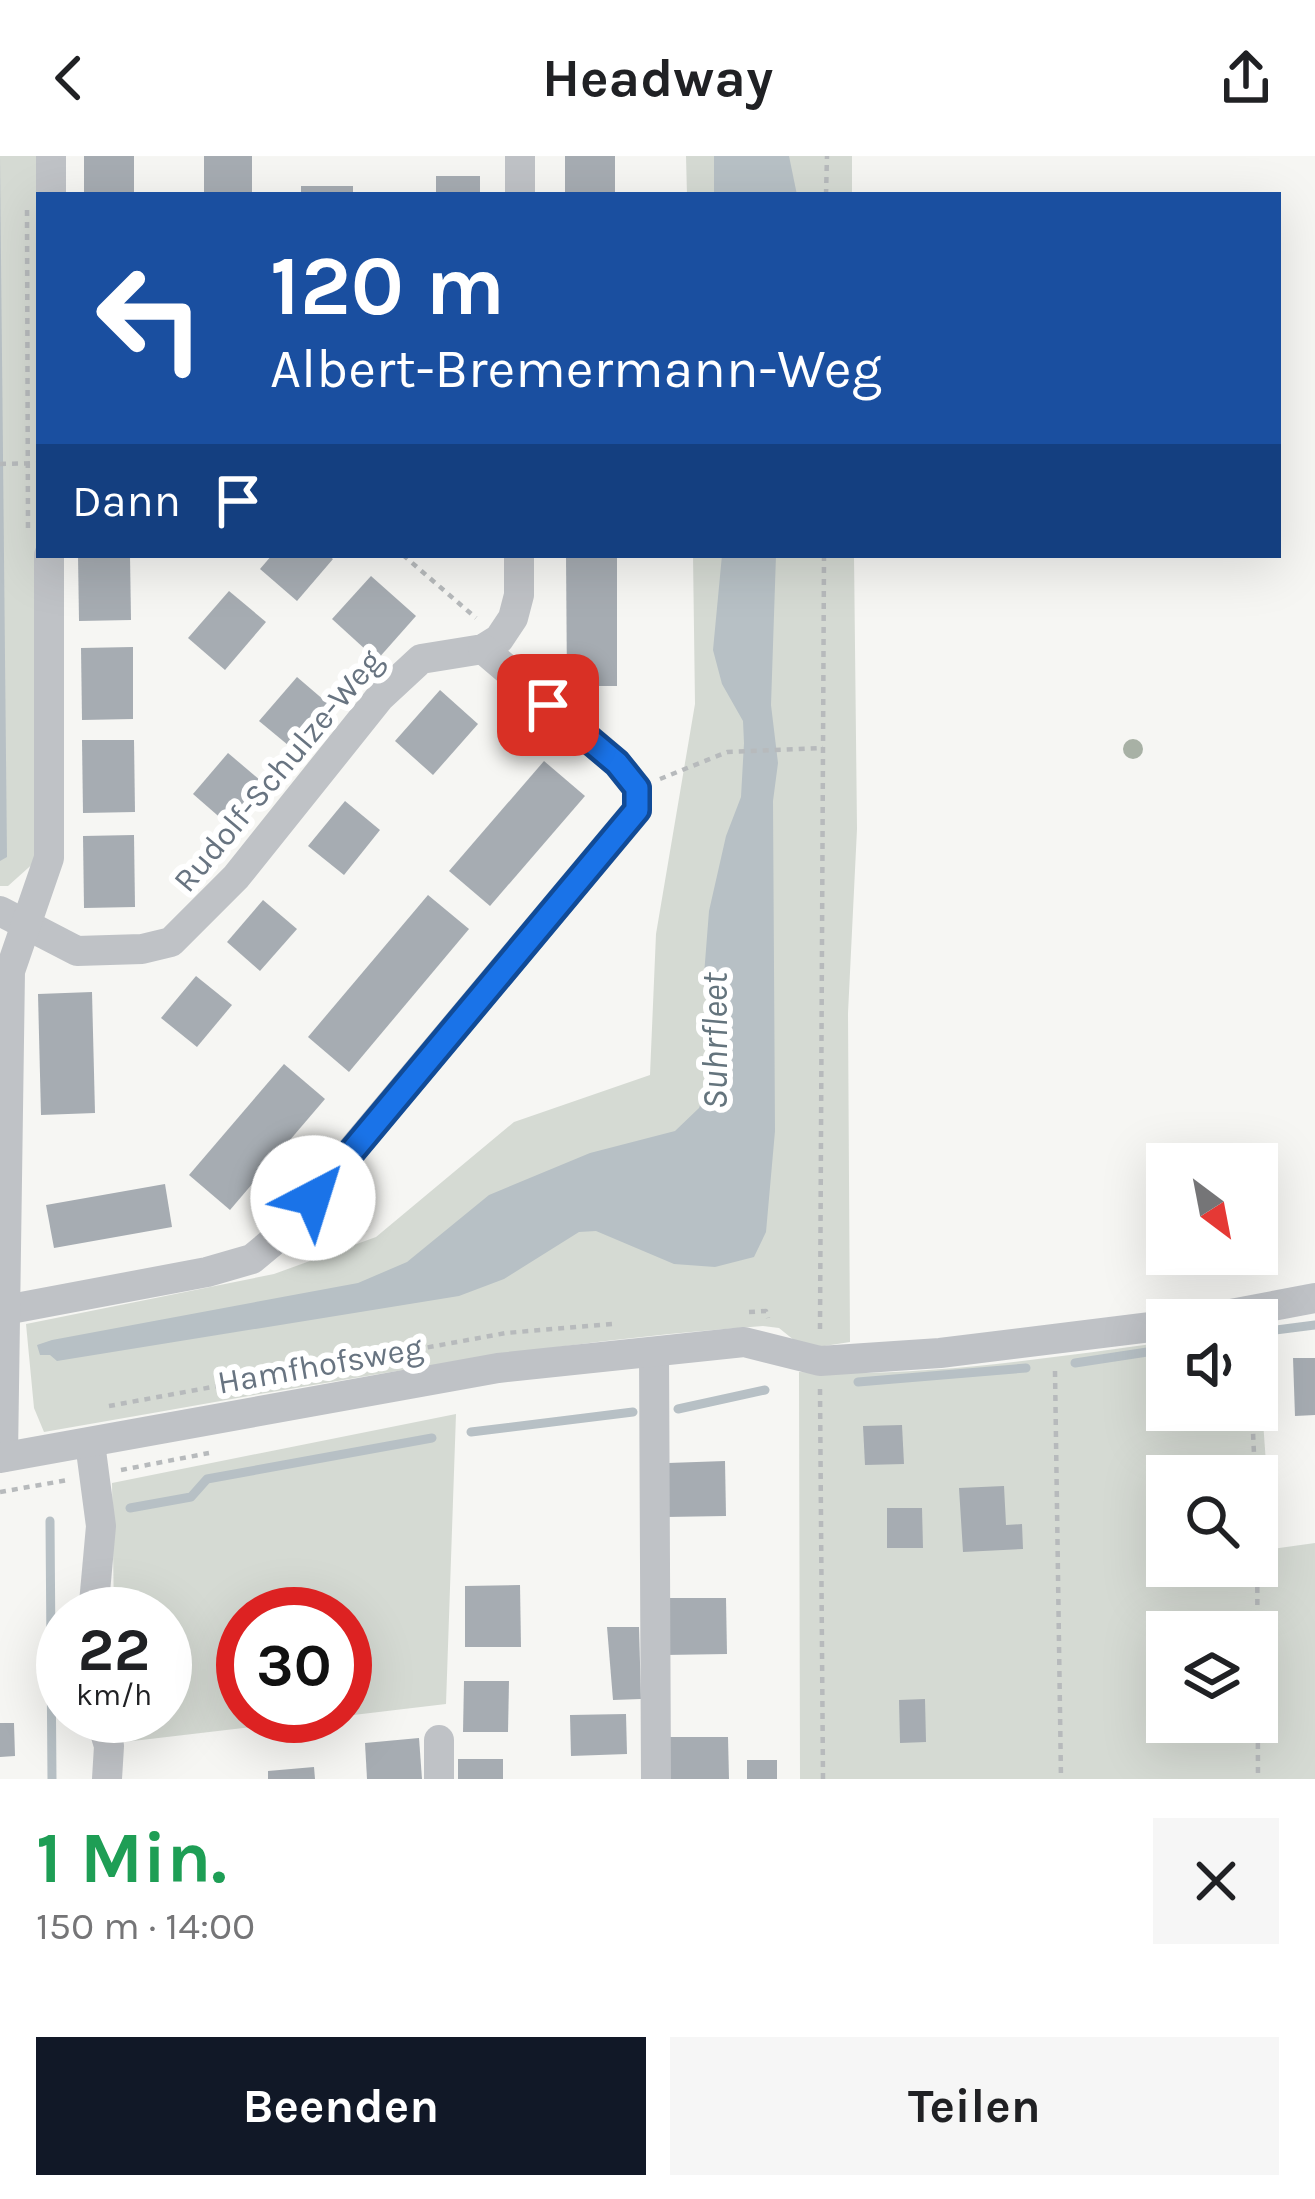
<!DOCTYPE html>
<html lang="de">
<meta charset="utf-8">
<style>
:root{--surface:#fff;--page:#f6f6f6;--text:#202124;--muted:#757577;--accent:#111827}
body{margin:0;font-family:Karla,sans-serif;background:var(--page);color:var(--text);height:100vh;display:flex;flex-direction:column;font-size:45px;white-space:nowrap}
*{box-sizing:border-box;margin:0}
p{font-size:39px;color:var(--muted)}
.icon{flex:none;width:66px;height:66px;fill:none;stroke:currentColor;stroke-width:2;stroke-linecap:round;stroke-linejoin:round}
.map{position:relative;height:1623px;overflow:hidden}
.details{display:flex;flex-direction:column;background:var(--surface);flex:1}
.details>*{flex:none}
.hud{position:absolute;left:36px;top:36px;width:1245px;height:366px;border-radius:0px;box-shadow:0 12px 48px #0002;background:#1a4fa0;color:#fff;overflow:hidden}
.needle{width:78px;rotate:148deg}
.controls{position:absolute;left:1146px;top:987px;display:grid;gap:24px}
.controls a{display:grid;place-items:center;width:132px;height:132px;border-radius:0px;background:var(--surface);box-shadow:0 12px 48px #0002;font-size:60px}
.speed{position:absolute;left:36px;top:1431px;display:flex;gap:24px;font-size:60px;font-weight:700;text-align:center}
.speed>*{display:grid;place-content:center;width:156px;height:156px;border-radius:50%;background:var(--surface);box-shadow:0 12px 48px #0002;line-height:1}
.speed small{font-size:30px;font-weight:400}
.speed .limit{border:18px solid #d22;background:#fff;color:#111}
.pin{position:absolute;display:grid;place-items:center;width:102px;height:102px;color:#fff;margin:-51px;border-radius:24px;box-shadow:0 6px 18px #0006}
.me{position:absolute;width:132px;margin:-66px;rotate:40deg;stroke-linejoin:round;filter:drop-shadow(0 0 9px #0008)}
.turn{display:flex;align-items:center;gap:42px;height:252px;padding:0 36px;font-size:54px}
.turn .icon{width:156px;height:156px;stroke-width:2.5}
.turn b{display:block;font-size:84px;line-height:102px}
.then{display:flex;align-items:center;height:114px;padding:0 36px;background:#0003;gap:24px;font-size:45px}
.round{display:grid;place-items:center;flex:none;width:126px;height:126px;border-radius:0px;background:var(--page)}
.headline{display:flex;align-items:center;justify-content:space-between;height:204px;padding:0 36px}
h1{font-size:72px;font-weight:700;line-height:90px;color:#1e9e55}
.action{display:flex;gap:24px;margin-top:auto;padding:24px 36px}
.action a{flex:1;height:138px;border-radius:0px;background:var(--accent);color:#fff;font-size:48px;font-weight:700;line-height:138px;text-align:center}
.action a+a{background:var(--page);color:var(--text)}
header{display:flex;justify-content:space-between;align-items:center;height:156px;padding:0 36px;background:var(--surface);font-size:54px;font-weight:700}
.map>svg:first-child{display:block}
</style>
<header><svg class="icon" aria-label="back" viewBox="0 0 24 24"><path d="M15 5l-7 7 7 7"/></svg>Headway<svg class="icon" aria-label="share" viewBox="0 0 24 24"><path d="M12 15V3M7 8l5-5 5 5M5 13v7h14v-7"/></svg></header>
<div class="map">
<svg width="1315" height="1623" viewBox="0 0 1315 1623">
<rect width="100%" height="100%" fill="#f6f6f3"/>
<g fill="#d5dad3" fill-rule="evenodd">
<polygon points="0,0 38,0 38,673 37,704 8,730 0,730"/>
<polygon points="686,0 852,0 852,39 687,39"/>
<path d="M693 399H854L857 673 848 857 850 1186 805 1193 779 1172 763 1170C521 1187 283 1235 44 1276L34 1252 26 1168 274 1118 376 1081 514 966 650 919 656 778 695 548Z"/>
<path d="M1257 1179 1272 1393 1315 1387V1623H800L799 1216C921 1222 1046 1202 1167 1186V1254H1257ZM1167 1320H1257V1410H1167ZM1167 1476H1257V1566H1167Z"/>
<polygon points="456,1258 446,1548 345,1560 345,1458 243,1458 243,1560 345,1560 116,1587 115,1560 165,1560 165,1458 114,1458 112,1327"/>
</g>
<g fill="#b7c0c5">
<polygon points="0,0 7,701 0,705"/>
<polygon points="714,0 789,0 797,39 714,39"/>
<polygon points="722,399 776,399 771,549 778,607 773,645 775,975 766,1076 754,1101 715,1111 674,1108 596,1075 579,1076 504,1123 459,1140 57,1205 50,1199 40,1199 37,1189 52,1184 358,1127 407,1106 489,1039 590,997 675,975 699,952 712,918 704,819 709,755 726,680 741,641 744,587 743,565 722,528 713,494"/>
</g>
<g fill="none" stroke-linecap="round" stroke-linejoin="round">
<g stroke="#b7c0c5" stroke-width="9">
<polyline points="1268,1175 1315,1169"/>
<polyline points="1075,1207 1167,1193"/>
<polyline points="858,1226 1026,1212"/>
<polyline points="678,1253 765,1234"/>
<polyline points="471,1276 633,1256"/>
<polyline points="130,1352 191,1341 207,1323 432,1282"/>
<polyline points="50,1365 52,1623"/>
</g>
</g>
<g fill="#a6acb2">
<rect x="84" y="0" width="50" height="37"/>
<rect x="204" y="0" width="48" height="39"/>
<rect x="565" y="0" width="50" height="39"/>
<rect x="436" y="20" width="44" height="19"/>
<rect x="301" y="30" width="52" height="9"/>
<polygon points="78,399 130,399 131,464 79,465"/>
<polygon points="272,399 328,399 333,403 297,445 260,413"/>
<polygon points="566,399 617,399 617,530 567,530"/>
<polygon points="371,420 416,460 377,504 332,463"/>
<polygon points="229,435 266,466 225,514 188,482"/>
<polygon points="133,491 133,563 82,564 81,492"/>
<polygon points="297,521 332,551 294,594 259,565"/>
<polygon points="440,534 478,568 433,619 395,585"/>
<polygon points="82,584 134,584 135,656 83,657"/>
<polygon points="228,597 267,630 232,672 193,638"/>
<polygon points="544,605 585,640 490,750 449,715"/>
<polygon points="345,645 380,674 344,719 308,690"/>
<polygon points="134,679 135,751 84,752 83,680"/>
<polygon points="428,739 469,773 349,916 308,881"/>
<polygon points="263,744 297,773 260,815 227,786"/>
<polygon points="196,820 232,849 197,891 161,862"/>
<polygon points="92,836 95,957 41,959 38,838"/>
<polygon points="284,908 325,943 230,1054 189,1019"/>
<polygon points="165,1028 172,1071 54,1092 46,1049"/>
<polygon points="1293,1202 1315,1202 1315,1259 1295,1260"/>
<polygon points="902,1269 904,1308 865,1309 863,1270"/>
<polygon points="725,1305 726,1360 666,1361 668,1307"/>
<polygon points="1004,1330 1006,1369 1022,1368 1023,1393 963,1396 959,1332"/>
<polygon points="887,1352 922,1352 923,1392 887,1392"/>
<polygon points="520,1429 521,1491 465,1491 465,1430"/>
<polygon points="665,1442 726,1442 727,1498 665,1499"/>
<polygon points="607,1471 639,1471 641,1543 613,1544"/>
<polygon points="464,1525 509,1525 508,1576 463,1576"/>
<polygon points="925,1543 926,1586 900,1587 899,1544"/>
<polygon points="626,1558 627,1598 571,1600 570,1559"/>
<polygon points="0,1567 14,1567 15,1600 0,1601"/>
<polygon points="665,1581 728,1581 729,1623 665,1623"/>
<polygon points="419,1582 422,1623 367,1623 365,1587"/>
<rect x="458" y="1603" width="45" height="20"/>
<rect x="747" y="1604" width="30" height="19"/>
<polygon points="314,1611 315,1623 268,1623 268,1615"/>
</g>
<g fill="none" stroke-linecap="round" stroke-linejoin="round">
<g stroke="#b7babc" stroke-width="4.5" stroke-dasharray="6 6" stroke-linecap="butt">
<polyline points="826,39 827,0"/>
<polyline points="27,54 28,378"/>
<polyline points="0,308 39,307"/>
<polyline points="403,399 476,462"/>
<polyline points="660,623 727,596 823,592"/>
<polyline points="749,1156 766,1155 768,1162"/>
<polyline points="820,1173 824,399"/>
<polyline points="1055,1215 1061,1623"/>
<polyline points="820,1233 823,1623"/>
<polyline points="109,1250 506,1177 612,1168"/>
<polyline points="1252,1254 1255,1320"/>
<polyline points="121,1314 209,1297"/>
<polyline points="0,1336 68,1324"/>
<polyline points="1257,1347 1258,1623"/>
</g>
<g stroke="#bfc2c6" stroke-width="30">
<polyline points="51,39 51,0"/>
<polyline points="520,39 520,0"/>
<polyline points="0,755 77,795 142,793 171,786 236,721 380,541 421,503 483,493 499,483 513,462 519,439 519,399"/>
<polyline points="0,1155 207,1116 252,1103 282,1078 637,654 637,632 617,607 483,493"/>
<polyline points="1199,1164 1315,1142"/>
<polyline points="654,1196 656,1623"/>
<polyline points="90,1287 101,1370 93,1458"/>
<polyline points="3,1301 10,815 49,702 49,399"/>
<polyline points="0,1302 498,1212 744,1186 820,1205 940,1197 1167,1169"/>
<polyline points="100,1560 109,1590 107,1623"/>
<polyline points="439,1623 439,1584"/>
</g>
</g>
<circle fill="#a8b1a5" cx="1133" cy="593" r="10"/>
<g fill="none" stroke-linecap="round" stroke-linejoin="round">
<g stroke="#114b97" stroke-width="30">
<polyline id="route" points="313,1042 637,654 637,632 617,607 548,549"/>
</g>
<use href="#route" stroke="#1a73e8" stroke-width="21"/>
</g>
<g text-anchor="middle" stroke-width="12" stroke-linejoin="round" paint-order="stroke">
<g font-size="33" fill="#687481" stroke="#fff">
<text transform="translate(277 614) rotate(-50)" y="12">Rudolf-Schulze-Weg</text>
<text transform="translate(320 1208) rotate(-10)" y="12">Hamfhofsweg</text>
</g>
<g font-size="36" font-style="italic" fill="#64747d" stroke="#fff">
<text transform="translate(714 885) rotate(-90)" y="13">Suhrfleet</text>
</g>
</g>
</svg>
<div class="controls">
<a><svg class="needle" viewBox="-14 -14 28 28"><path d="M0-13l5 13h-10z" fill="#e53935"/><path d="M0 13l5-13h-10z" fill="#757577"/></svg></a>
<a><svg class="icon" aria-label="sound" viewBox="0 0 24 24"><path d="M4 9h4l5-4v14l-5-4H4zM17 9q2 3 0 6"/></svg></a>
<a><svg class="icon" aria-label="search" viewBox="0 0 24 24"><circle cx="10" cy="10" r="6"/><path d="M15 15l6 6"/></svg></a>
<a><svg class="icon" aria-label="layers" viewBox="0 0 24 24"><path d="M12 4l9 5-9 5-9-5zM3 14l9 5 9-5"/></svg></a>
</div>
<div class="speed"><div>22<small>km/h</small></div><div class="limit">30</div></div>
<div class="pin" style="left:548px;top:549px;background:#d93025"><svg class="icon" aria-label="arrive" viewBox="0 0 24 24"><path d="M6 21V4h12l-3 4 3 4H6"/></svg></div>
<svg class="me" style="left:313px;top:1042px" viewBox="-20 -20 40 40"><circle r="19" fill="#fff"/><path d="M0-13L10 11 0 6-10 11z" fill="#1a73e8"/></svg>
<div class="hud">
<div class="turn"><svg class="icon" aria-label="left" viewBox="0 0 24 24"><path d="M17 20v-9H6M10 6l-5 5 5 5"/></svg><div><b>120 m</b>Albert-Bremermann-Weg</div></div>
<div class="then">Dann<svg class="icon" aria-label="arrive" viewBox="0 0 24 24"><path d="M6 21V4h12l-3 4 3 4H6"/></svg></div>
</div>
</div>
<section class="details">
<div class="headline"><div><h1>1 Min.</h1><p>150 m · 14:00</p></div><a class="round"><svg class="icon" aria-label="close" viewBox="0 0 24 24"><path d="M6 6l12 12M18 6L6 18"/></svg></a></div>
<div class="action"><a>Beenden</a><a>Teilen</a></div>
</section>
